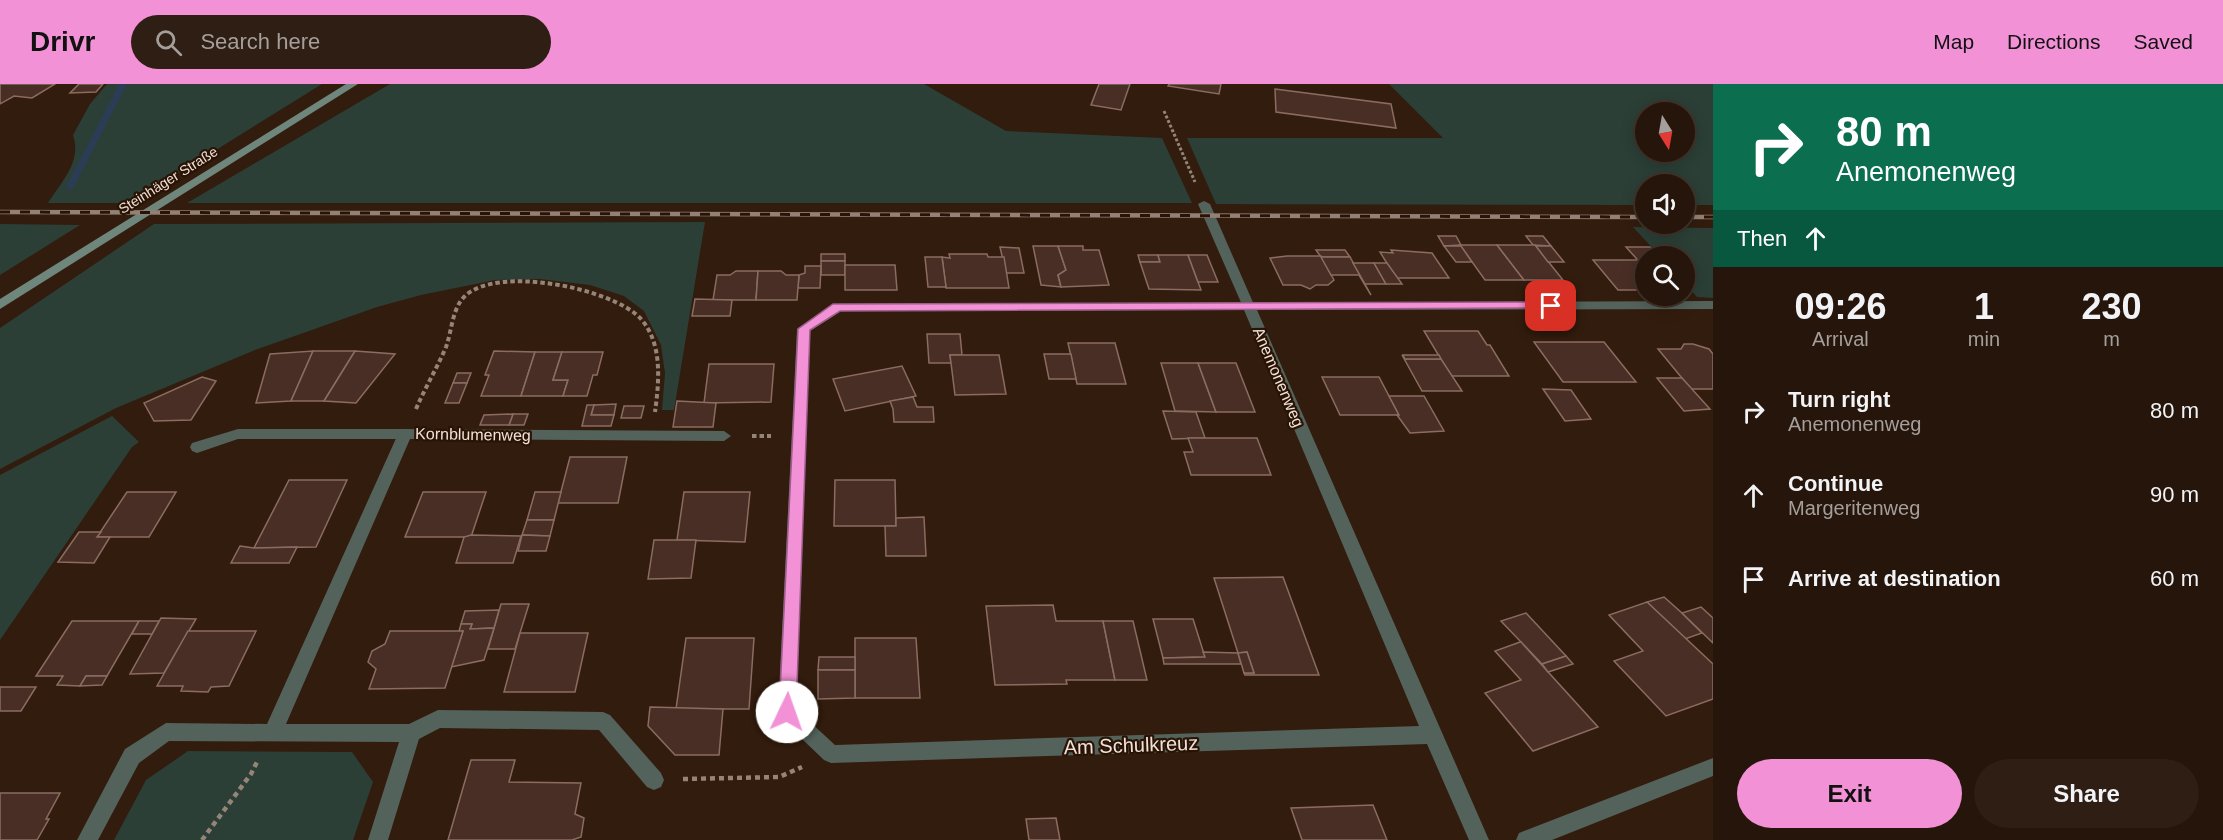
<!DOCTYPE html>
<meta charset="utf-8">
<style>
:root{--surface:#26150a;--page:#2e1e13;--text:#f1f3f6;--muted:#a49f9c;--line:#42342b;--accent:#f391d6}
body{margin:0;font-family:Helvetica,sans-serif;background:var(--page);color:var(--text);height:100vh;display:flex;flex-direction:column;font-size:22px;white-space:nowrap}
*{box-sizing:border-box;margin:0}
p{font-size:20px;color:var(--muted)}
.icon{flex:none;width:33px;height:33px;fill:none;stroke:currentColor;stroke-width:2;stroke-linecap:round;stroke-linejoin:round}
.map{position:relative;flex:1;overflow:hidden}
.side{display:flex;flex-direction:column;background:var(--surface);width:510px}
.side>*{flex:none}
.banner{background:#0b6e4f;color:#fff;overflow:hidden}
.needle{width:39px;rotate:169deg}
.controls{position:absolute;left:1635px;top:18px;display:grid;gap:12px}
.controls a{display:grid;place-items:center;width:60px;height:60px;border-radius:50%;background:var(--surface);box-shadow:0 3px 15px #0003,0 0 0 2px var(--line);font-size:30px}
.pin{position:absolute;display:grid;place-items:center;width:51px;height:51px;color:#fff;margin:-26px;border-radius:12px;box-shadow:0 3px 9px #0006}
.me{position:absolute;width:66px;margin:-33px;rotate:3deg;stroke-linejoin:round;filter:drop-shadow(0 0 4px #0008)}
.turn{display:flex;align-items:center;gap:21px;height:126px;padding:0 24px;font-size:27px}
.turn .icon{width:78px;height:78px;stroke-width:2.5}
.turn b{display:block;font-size:42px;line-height:51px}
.then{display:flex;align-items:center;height:57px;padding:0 24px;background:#0003;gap:12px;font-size:22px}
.eta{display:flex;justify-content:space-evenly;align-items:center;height:102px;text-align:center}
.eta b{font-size:36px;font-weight:700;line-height:42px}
.action{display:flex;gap:12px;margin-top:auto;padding:12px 24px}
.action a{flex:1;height:69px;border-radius:36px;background:var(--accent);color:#111;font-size:24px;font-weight:700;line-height:69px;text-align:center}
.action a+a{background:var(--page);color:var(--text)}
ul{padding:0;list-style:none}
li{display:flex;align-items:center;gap:18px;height:84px;padding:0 24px}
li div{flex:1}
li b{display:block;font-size:22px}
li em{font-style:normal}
header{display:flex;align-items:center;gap:36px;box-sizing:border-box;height:84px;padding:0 30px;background:var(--accent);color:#111}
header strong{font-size:28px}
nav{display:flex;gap:33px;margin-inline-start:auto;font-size:21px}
.search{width:420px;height:54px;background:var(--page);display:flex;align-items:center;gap:15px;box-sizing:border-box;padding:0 21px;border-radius:33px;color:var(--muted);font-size:22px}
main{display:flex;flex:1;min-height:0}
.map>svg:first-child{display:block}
</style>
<header>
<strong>Drivr</strong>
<div class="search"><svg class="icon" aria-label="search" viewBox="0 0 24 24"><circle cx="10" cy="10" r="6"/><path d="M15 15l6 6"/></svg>Search here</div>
<nav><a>Map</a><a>Directions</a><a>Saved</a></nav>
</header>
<main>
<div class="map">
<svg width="1713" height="756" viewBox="0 0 1713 756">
<rect width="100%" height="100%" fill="#321c0d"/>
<g fill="#2b3f36" fill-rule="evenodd">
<path d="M107 0H322L131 119H48C62 97 82 78 73 51L90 20Z"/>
<polygon points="390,0 924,0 1006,47 1162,54 1192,119 187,119"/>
<path d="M1389 0H1713V121H1685L1684 100H1646L1645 121 1216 120 1187 54H1443ZM1684 28V68H1646V28Z"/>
<polygon points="705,138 674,326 662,326 665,289 661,261 644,227 624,212 590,201 540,195 495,196 421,211 377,223 255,266 116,324 0,385 0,244 154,140"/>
<polygon points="0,140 80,141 0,191"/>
<polygon points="1633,143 1713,144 1713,214 1697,213 1685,200 1684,172 1660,172"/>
<polygon points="112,332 139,358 132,363 0,556 0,391"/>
<polygon points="188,667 352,668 373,698 353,756 114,756 146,696"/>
</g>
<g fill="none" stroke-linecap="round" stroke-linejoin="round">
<polygon fill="#2b3d54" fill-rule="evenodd" points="119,0 127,0 74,103 70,106 67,105 66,103"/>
</g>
<g fill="#492e25" stroke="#8b6c61" stroke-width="1.5">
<polygon points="0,0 55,0 32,14 14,12 0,20"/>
<polygon points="79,0 103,0 96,8 70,9"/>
<polygon points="1099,0 1130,0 1121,26 1091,21"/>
<polygon points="1169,0 1221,0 1219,10 1168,2"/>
<polygon points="1275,5 1391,20 1396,44 1276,28"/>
<polygon points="1438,152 1456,152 1461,161 1444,162"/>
<polygon points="1526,152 1543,152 1551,162 1533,161"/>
<polygon points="1460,161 1497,161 1524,196 1485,196"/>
<polygon points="1497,161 1535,161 1563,196 1524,196"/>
<polygon points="1033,162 1058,162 1066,186 1058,191 1061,203 1041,201"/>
<polygon points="1058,162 1083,162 1083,166 1099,166 1109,201 1061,203 1058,191 1066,186"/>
<polygon points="1444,162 1461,162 1472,178 1456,178"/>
<polygon points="1536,162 1551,162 1564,178 1548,178"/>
<polygon points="1000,163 1019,164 1024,189 1006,189"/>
<polygon points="1626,163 1650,163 1659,172 1646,172 1645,184"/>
<polygon points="1316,166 1345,166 1350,173 1321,173"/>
<polygon points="1391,166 1432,169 1449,194 1396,194 1380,168 1393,169"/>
<rect x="821" y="170" width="24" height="7"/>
<polygon points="949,170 987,170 988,173 1004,173 1009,204 946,204 942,173 950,174"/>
<polygon points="1138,171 1158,171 1160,178 1140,178"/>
<polygon points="1158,171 1188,171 1201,206 1149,205 1140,178 1160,178"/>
<polygon points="1188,171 1207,171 1218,198 1198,198"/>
<polygon points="1287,172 1321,172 1334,196 1328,201 1316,201 1310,205 1301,201 1283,201 1270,174"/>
<polygon points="925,173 942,173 946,203 928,203"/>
<polygon points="1321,173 1350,173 1371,211 1359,191 1331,191"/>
<polygon points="1593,176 1638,176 1646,184 1646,206 1618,206"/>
<rect x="821" y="177" width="24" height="14"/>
<polygon points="1353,179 1374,179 1386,200 1365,200"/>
<polygon points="1374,179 1387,179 1402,200 1386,200"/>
<polygon points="845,181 895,181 897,206 845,206"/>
<polygon points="805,182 821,182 820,204 798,204 799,191 805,189"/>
<polygon points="736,187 758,187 756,216 713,216 717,191 730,191"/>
<polygon points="758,187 781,187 786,191 799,191 797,216 756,216"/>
<polygon points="695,215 732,216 730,232 692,232"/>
<polygon points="1424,247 1478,247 1487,261 1490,261 1509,292 1451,292"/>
<polygon points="927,250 960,250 962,271 950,271 951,279 929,279"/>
<polygon points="1534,258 1604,258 1636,298 1563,298"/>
<polygon points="1068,259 1115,259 1126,300 1077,300"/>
<polygon points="1684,260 1693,260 1709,265 1713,270 1713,305 1691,305 1658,265 1681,265"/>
<polygon points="313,267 291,317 256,319 270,270"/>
<polygon points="313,267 355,267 324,317 291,317"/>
<polygon points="355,267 395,270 356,319 324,317"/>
<polygon points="494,267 535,268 521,312 481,312 489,291 485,291"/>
<polygon points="535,268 562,268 553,296 568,296 563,312 521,312"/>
<polygon points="562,268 603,268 597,291 593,291 587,312 563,312 568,296 553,296"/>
<polygon points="1044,270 1071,270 1076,295 1049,295"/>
<polygon points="950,271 999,271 1006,310 955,311"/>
<polygon points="1402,271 1405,275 1441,275 1462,307 1422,307"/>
<polygon points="1403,271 1439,271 1441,275 1405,275"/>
<polygon points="1161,279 1198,279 1216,328 1175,327"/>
<polygon points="1198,279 1236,279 1255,328 1216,328"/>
<polygon points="709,280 774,280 771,318 704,319"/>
<polygon points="902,282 916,312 845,327 833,295"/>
<polygon points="457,289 471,289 467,299 453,299"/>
<polygon points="202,293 216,297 191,336 154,337 144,319"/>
<polygon points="1322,293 1379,293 1399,331 1340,331"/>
<polygon points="1657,294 1682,294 1710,325 1684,327"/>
<polygon points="453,299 467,299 459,319 445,319"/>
<polygon points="1543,305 1571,306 1591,335 1565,337"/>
<polygon points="1389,312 1424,312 1444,347 1410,349 1397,331 1399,331"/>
<polygon points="913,313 917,323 933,323 934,338 894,338 893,325 890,317"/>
<polygon points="677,317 716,319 713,343 673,343"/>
<polygon points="616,320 614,331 591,331 594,321"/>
<polygon points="587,321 594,321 591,331 614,331 611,342 582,342"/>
<polygon points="624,322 644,322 641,334 621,334"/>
<polygon points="1163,327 1196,328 1205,354 1172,355"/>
<polygon points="513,330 528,330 524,341 509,341"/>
<polygon points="513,330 509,341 480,341 484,331"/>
<polygon points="1188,354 1257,354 1271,391 1191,391 1184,368 1193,368"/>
<polygon points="570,373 627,373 618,419 558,419"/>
<polygon points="289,396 347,396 316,463 254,464"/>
<polygon points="835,396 895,396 896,442 834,442"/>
<polygon points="127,408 176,408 149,453 97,453"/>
<polygon points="423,408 486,408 471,453 405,453"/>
<polygon points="535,408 561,408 554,436 527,436"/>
<polygon points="684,408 750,408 745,458 677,456"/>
<polygon points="924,433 926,472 886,472 885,442 896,442 896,434"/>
<polygon points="527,436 554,436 550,452 522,451"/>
<polygon points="79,448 101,448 97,453 110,453 94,479 58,478"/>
<polygon points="471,451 521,452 513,479 456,479 464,453"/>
<polygon points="522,451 550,452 546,467 518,467"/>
<polygon points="654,456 696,456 691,494 648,495"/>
<polygon points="240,462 254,464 297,463 289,479 231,479"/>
<polygon points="1283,493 1319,591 1245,591 1244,589 1254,589 1247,568 1238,569 1214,494"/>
<polygon points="1664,513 1682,529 1702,549 1685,555 1647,518"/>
<polygon points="1647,518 1713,580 1713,615 1666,632 1614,577 1643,567 1609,531"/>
<polygon points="501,520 529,520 515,565 488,565"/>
<polygon points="1053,521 1056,537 1103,537 1115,596 1066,596 1067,600 995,601 986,522"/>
<polygon points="1701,523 1713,534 1713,559 1682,529"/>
<polygon points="499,526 494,544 470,545 472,540 461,540 465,527"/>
<polygon points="1526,529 1566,572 1542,580 1501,537"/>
<polygon points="161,534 196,535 164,589 130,590"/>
<polygon points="1153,535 1193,535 1205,573 1163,574"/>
<polygon points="72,537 139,537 107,592 86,592 80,602 57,601 63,592 36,592"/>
<polygon points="139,537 159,537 152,550 132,550"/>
<polygon points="1103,537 1133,537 1147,596 1115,596"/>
<polygon points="461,540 472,540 470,545 494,544 484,576 451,583 463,547 459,547"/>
<polygon points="188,547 256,547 229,602 211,603 208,608 181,607 183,602 157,602"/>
<polygon points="390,547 463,547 445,604 369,605 376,585 368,578 372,567 385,560"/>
<polygon points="520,549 588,549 575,608 504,608"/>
<polygon points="686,554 754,554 749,625 676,625"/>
<polygon points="855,554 916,554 920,614 855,614"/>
<polygon points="1520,558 1521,558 1598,643 1533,667 1485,609 1521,596 1495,567"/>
<polygon points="1203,568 1238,569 1241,580 1164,580 1163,574 1205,573"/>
<polygon points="1247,568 1254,589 1244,589 1238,569"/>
<polygon points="1566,572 1573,580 1548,588 1542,580"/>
<polygon points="819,573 855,573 855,586 818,586"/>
<polygon points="818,586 855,586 855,614 818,615"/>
<polygon points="86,592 107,592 102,601 80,602"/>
<polygon points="0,603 36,603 21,627 0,627"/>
<polygon points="650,623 723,625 719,671 675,671 648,642"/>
<polygon points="471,676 515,676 509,698 581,699 575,730 584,734 581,753 572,756 448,756"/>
<polygon points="0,709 60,709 46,735 49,735 37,756 0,756"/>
<polygon points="1373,721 1387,756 1302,756 1291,724"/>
<polygon points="1056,734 1060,756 1029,756 1026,735"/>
</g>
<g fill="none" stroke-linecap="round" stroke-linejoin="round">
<polyline stroke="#968478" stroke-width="3" stroke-dasharray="3 2" stroke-linecap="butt" points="1164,27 1195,98"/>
<g stroke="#968478" stroke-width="4" stroke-dasharray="4.5 3" stroke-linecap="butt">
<path d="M416 325C425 304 437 284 446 263 452 247 452 224 465 212 497 181 613 204 641 235 663 260 659 298 655 328"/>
<polyline points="752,352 771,352"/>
</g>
<g stroke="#968478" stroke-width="4.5" stroke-dasharray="5 4" stroke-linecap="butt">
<polyline points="683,695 779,693 802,683"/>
<polyline points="202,756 251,690 257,678"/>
</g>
<g fill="#53625b" fill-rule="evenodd">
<polygon points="1204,117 1210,120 1255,223 1254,226 1249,227 1243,223 1198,120"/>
<polygon points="238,345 405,345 412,350 405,355 238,355 197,369 192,367 190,363 192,359"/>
</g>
<g fill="#53625b" fill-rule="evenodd">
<path d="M1713 217V225L1257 226 1489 756H1469L1427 660 831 679 824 676 780 634 778 628 797 245 833 220ZM1244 226 1419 642 835 661 796 625 810 247 841 227Z"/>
<polygon points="405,345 724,347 731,352 724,357 410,355 286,640 409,640 438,626 603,628 610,631 661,689 664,696 661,703 654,706 647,703 599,646 440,644 419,655 388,756 368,756 399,658 169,657 139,679 98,756 77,756 125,665 166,639 267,640 398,350"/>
<polygon points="1713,674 1713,692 1552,756 1516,756 1519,749"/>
</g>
<polygon fill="#6e867b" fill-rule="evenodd" points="346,0 358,0 0,225 0,215"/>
<g stroke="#948176" stroke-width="4.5">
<g id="rail">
<polyline points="0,128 1646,133"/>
<polyline points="1684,133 1713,133"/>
</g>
</g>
<use href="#rail" stroke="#281305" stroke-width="3" stroke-dasharray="10" stroke-linecap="butt"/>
</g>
<polygon fill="#f391d6" stroke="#9e5e8b" stroke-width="1.5" points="1551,218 1555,219 1555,224 840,227 810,246 796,628 793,633 787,636 781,633 779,628 798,245 833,220"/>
<g text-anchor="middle" stroke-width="4.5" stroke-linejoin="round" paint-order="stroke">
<g font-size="14" fill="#f1e1d8" stroke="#281305">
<text transform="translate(168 96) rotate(-32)" y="5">Steinhäger Straße</text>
</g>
<g font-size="16" fill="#f1e1d8" stroke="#281305">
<text transform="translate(1279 293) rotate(67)" y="6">Anemonenweg</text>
<text transform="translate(473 350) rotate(1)" y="6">Kornblumenweg</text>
</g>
<g font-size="20" fill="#f1e1d8" stroke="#281305">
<text transform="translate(1131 661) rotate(-2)" y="7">Am Schulkreuz</text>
</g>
</g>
</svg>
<div class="controls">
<a><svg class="needle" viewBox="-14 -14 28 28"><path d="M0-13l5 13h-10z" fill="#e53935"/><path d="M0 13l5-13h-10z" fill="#a49f9c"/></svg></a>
<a><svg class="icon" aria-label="sound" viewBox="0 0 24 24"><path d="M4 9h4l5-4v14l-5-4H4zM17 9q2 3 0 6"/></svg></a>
<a><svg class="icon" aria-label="search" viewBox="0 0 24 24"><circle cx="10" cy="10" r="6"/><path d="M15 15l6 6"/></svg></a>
</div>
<div class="pin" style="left:1551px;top:222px;background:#d93025"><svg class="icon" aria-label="arrive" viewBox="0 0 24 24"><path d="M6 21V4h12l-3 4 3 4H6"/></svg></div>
<svg class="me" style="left:787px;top:628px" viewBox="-20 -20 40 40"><circle r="19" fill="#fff"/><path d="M0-13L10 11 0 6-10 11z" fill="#f391d6"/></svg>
</div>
<section class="side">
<div class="banner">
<div class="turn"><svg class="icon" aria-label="right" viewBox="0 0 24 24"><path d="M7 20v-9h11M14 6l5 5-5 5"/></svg><div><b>80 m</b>Anemonenweg</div></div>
<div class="then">Then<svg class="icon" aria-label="ahead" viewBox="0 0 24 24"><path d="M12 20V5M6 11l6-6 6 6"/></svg></div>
</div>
<div class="eta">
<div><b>09:26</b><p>Arrival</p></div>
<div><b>1</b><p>min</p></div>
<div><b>230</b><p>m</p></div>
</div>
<ul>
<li><svg class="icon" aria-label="right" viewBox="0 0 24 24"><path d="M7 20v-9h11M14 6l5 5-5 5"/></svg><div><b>Turn right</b><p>Anemonenweg</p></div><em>80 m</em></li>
<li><svg class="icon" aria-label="ahead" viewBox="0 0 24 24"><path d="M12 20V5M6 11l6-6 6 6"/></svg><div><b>Continue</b><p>Margeritenweg</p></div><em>90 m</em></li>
<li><svg class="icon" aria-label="arrive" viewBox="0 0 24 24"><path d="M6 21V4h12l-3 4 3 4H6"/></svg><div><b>Arrive at destination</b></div><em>60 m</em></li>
</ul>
<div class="action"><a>Exit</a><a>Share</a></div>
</section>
</main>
